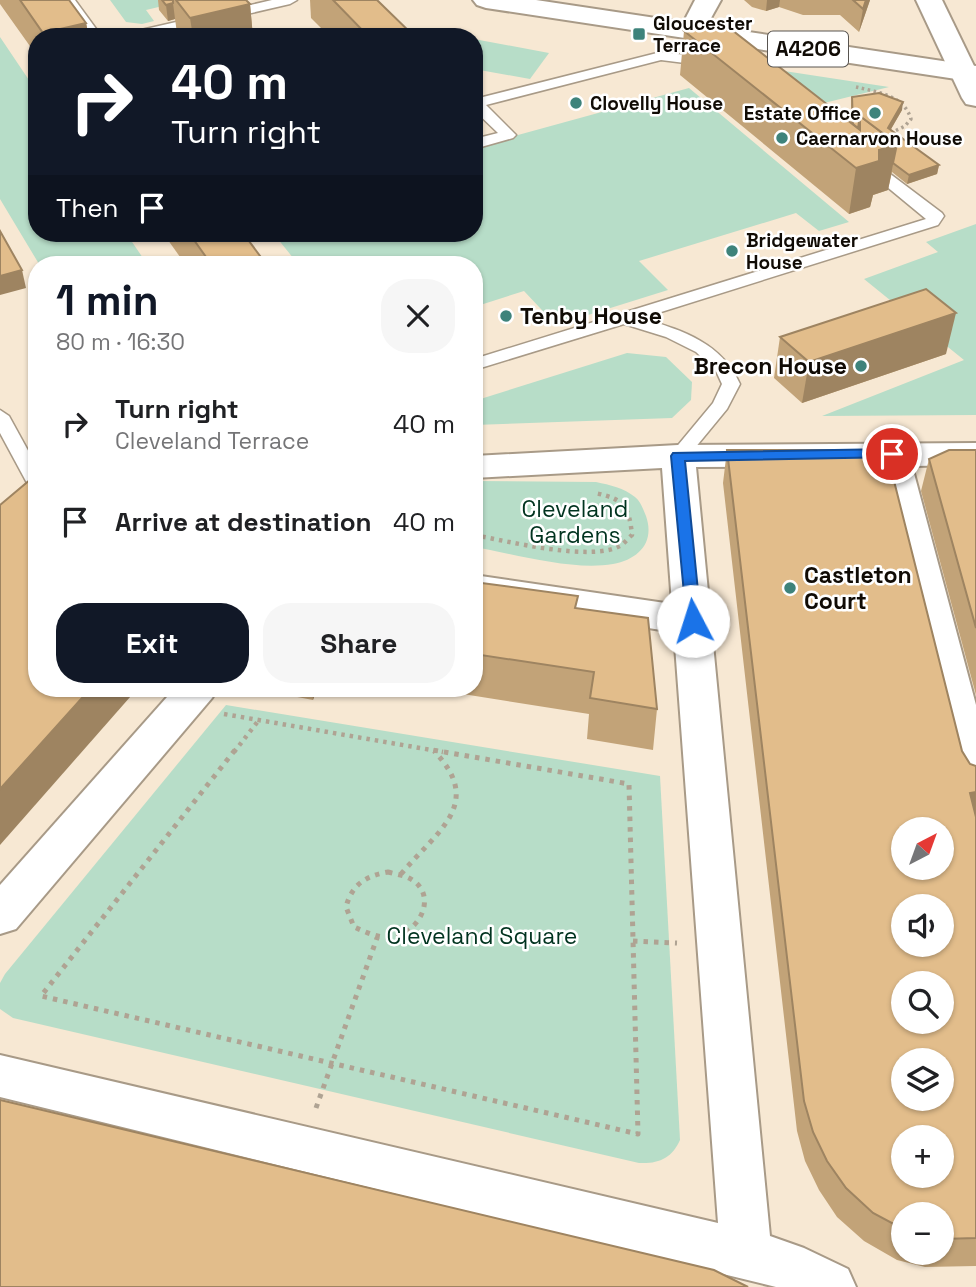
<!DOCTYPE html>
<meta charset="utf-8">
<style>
:root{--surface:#fff;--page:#f6f6f6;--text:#202124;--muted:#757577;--accent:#111827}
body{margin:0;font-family:"Space Grotesk",sans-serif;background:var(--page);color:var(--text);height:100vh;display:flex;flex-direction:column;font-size:26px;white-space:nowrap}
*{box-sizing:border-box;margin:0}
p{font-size:23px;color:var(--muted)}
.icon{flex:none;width:38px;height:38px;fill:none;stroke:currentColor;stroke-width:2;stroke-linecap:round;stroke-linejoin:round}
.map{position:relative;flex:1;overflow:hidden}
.drawer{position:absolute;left:28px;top:256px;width:455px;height:441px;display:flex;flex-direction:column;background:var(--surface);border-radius:28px;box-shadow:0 2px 5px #0004}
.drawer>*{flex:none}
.top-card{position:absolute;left:28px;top:28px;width:455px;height:214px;border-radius:28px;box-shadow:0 2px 5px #0004;background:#111827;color:#fff;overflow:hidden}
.needle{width:46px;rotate:41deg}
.controls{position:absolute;left:891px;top:817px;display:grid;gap:14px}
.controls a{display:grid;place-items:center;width:63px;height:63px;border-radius:50%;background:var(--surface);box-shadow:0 2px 5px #0004;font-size:35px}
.pin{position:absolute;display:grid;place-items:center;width:60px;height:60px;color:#fff;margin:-30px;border:4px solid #fff;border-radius:50%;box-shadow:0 2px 7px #0007}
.me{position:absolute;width:77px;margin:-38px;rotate:355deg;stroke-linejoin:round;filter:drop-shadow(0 0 5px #0008)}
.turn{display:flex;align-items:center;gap:24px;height:147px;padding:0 28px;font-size:32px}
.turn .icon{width:91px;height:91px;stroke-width:2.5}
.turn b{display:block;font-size:49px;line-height:60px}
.then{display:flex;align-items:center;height:66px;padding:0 28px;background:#0003;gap:14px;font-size:26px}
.round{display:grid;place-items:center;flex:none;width:74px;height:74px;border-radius:28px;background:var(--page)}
.summary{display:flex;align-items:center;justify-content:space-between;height:119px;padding:0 28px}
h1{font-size:42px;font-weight:700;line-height:52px;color:var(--accent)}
.button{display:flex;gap:14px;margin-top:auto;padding:14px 28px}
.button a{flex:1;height:80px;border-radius:28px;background:var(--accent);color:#fff;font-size:28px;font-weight:700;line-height:80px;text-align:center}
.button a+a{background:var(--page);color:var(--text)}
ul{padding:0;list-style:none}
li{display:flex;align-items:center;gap:21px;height:98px;padding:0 28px}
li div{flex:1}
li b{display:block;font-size:26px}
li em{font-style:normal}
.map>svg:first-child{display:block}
</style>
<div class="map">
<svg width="976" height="1287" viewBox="0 0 976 1287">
<rect width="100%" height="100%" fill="#f7e8d3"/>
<g fill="#b7ddc8">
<polygon points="110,0 188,0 146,10 154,21 142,24 126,22"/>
<polygon points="0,37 37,92 37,233 126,233 147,264 39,264 0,199"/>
<polygon points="474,39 549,53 530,79 474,69"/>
<polygon points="771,69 889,87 820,104"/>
<polygon points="689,88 849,222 819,231 796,213 639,261 668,290 556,325 524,291 474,307 474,264 298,264 273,233 474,233 474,147"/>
<polygon points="976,224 976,415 822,416 964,360 864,279 938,252 926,242"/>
<polygon points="627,353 666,357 692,382 691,400 672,418 474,425 474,401"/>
<path d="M474 481 596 482C610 485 624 488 635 497 641 502 643 509 646 516 655 542 639 559 613 564 572 571 515 554 474 547Z"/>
<path d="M226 705 660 776 680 1140C672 1158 659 1164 639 1163L13 1018 0 1009V983L5 974Z"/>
</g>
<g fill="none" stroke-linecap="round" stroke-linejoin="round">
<g stroke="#a89a87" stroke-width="3">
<g id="lane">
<polygon points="61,0 75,0 102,37 88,37"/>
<polygon points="272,0 297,0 290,4 148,37 121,37 128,33"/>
<polygon points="661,52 709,58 716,62 709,66 661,60 486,105 516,135 513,138 474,149 474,139 498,133 474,110 474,97 479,98"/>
<path d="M868 159 873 161 942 213 944 216 938 225 642 318C683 331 721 342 740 384L727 409 685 460H671L669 456 713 403 722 384 716 371 696 352 666 337 624 324 474 370V359L926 219 863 167 860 164 863 161Z"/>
<polygon points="0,410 9,416 37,467 37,485 27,483 0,433"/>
</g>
</g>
<g stroke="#a89a87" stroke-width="4">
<g id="street">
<polygon points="695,0 721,0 701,36 692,39 683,36 679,31"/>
<polygon points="976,443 976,465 912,466 976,705 976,799 961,794 955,783 878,466 696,467 770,1236 804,1248 848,1269 856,1287 776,1287 0,1097 0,1055 718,1223 674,632 474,601 474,575 672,604 662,468 474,478 474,456 678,445"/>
<polygon points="175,688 218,688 212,698 16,929 0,934 0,885"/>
</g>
</g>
<g stroke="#a89a87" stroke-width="4">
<polygon id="secondary" points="916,0 942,0 976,70 976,106 966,104 962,98"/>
</g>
<g stroke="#a89a87" stroke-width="4">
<polygon id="primary" points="473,0 536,0 976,66 976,82 486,8 477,5"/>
</g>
<path stroke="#afa393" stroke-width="3.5" stroke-dasharray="2.5 3.5" stroke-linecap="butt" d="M856 87C877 92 904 95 911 119L905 126 891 133"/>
<g stroke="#afa393" stroke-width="4.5" stroke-dasharray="3.5 5" stroke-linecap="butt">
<path d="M474 535C507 541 590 562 620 546 624 544 628 538 632 535 629 506 624 499 595 493"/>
<polyline points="224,714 443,752"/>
<polyline points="234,752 259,720"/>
</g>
<g stroke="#afa393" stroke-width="5" stroke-dasharray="4.5 6" stroke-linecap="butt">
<polyline points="235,750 41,996 638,1134 629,784 433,750"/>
<path d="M388 872C395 874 403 875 409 878 438 893 422 929 396 936 381 940 368 933 354 927L346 907C352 884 366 876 388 872Z"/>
<path d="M401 874C437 831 485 804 434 751"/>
<polyline points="633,941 677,943"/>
<polyline points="316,1108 377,938"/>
</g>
<use href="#lane" fill="#fff" fill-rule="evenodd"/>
<use href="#street" fill="#fff" fill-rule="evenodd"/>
<use href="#secondary" fill="#fff" fill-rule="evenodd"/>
<use href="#primary" fill="#fff" fill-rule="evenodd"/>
</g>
<g fill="#c2a378" fill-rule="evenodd">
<polygon points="0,0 69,0 86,23 89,37 37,37 37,56 0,4"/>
<polygon points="158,0 246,0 250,4 253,37 180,37 177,33 175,19 168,21 159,10"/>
<polygon points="310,0 377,0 415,37 330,37 311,18"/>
<polygon points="744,0 870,0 859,32 840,15 803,15 779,7 766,11 752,7"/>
<polygon points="684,31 851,123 851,105 852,97 902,110 891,129 939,165 937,174 907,184 892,172 888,190 873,195 870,207 849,214 680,75"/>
<polygon points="163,233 243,233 266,264 185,264"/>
<polygon points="780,337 946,354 802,403 774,378"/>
<path d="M727 450 962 751 970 764 976 766V1266L925 1267 897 1260 864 1241 837 1217 819 1190 805 1161 797 1131 723 483ZM903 1214H942V1253H903Z"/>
<polygon points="976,450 976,695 921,491 929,459"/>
<polygon points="474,582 577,608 657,709 653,750 587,739 589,714 425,688 474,688"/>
<polygon points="250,688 317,688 313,700"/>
</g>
<g fill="#9e8461">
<polygon points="767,0 780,0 779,7 766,11"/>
<polygon points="866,0 870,0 859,32 863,9"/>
<polygon points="173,3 175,19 168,21 166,5"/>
<polygon points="250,4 253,37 193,37 190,18"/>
<polygon points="86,23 89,37 44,37 43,33"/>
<polygon points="903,102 902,110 887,136 888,128"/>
<polygon points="897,144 888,190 873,195 870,207 849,214 856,168 879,150"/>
<polygon points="939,165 937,174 907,184 909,175"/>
<polygon points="22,270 26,288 0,295 0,276"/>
<polygon points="956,313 946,354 802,403 809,362"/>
<polygon points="91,688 138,688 0,845 0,789"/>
<polygon points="312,688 317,688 313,700"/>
<polygon points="976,792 976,821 970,793"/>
</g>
<g fill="#e2bd8b" stroke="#9e8461" stroke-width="2" fill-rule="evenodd">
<polygon points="20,0 69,0 86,23 43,33"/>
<polygon points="162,0 173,0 173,3 166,5"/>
<polygon points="176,0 246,0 250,4 190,18"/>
<polygon points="333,0 377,0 415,37 369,37"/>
<polygon points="853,0 866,0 863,9"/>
<polygon points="707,24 728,27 860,130 860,116 897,144 879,150 879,161 856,168 684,31"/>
<polygon points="879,93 903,102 888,128 939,165 909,175 893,163 897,144 860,116 858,128 853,124 852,97"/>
<polygon points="0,231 22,270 0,276"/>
<polygon points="189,233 243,233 266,264 211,264"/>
<polygon points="926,289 956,313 809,362 780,337"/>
<path d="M727 450H871L883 456 890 465 962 751 970 764 976 766V792L970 793 976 817V1238L942 1239V1214H903V1229L873 1213 846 1188 827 1161 813 1132 804 1101ZM903 830H942V868H903ZM903 906H942V945H903ZM903 984H942V1022H903ZM903 1060H942V1099H903ZM903 1138H942V1176H903Z"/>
<polygon points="949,450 976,450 976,628 929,459"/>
<polygon points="37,474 37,688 91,688 0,789 0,505"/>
<polygon points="474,582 578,596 575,608 648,618 657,709 590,698 594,672 474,654"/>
<polygon points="0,1100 714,1270 748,1287 0,1287"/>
</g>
<polygon fill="#1a73e8" stroke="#114b97" stroke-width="2" points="892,449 897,450 897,457 685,461 701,621 699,625 687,625 671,456 673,453"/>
<g fill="#3e837b" stroke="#fff" stroke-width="2.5">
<rect x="632" y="27" width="14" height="14" rx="3.5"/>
<circle cx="576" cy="103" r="7"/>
<circle cx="875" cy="113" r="7"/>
<circle cx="782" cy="138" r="7"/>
<circle cx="732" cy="251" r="7"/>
<circle cx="506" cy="316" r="7"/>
<circle cx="861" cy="366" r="7"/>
<circle cx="790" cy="588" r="7"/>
</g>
<g text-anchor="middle" stroke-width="5" stroke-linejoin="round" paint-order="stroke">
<g font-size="19" font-weight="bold" fill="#100b05" stroke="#fff" text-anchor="start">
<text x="653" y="30">Gloucester<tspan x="653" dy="22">Terrace</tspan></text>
<text x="590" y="110">Clovelly House</text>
<text x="861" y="120" text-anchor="end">Estate Office</text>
<text x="796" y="145">Caernarvon House</text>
<text x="746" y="247">Bridgewater<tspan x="746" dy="22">House</tspan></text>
</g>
<rect fill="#fff" stroke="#585450" stroke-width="2" x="768" y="31.5" width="80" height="35" rx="5"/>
<g font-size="21" font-weight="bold" fill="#100b05">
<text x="808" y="56">A4206</text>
</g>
<g font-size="23" font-weight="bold" fill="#100b05" stroke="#fff" text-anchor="start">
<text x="520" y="324">Tenby House</text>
<text x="847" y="374" text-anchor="end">Brecon House</text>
<text x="804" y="583">Castleton<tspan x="804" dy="26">Court</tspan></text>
</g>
<g font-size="23" fill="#00331f" stroke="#fff">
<text x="575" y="517">Cleveland<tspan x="575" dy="26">Gardens</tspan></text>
<text x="482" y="944">Cleveland Square</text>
</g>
</g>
</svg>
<div class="controls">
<a><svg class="needle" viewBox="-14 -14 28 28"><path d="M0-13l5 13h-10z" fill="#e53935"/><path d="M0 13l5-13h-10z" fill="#757577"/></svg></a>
<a><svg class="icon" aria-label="sound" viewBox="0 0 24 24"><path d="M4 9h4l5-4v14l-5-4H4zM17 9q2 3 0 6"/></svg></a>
<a><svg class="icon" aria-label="search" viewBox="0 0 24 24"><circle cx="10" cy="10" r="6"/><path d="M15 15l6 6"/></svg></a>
<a><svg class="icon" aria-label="layers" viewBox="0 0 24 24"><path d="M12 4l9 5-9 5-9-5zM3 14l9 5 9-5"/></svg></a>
<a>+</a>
<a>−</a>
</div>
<div class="pin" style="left:892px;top:454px;background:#d93025"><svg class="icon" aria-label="arrive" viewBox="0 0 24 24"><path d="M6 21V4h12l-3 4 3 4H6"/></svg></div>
<svg class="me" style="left:693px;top:621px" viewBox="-20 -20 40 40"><circle r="19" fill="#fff"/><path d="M0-13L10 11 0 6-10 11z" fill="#1a73e8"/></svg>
<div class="top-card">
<div class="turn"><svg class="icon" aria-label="right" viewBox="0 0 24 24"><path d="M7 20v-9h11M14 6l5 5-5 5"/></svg><div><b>40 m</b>Turn right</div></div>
<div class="then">Then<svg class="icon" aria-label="arrive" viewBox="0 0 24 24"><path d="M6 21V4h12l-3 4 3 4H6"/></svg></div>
</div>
<section class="drawer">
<div class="summary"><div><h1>1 min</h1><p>80 m · 16:30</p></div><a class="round"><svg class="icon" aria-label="close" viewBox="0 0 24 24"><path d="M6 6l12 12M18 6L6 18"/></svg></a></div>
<ul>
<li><svg class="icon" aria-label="right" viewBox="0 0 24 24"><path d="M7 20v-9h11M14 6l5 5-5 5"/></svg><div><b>Turn right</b><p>Cleveland Terrace</p></div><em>40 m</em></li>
<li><svg class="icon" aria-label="arrive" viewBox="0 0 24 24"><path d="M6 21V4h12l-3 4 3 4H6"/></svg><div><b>Arrive at destination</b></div><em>40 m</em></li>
</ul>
<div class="button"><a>Exit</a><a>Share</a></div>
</section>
</div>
